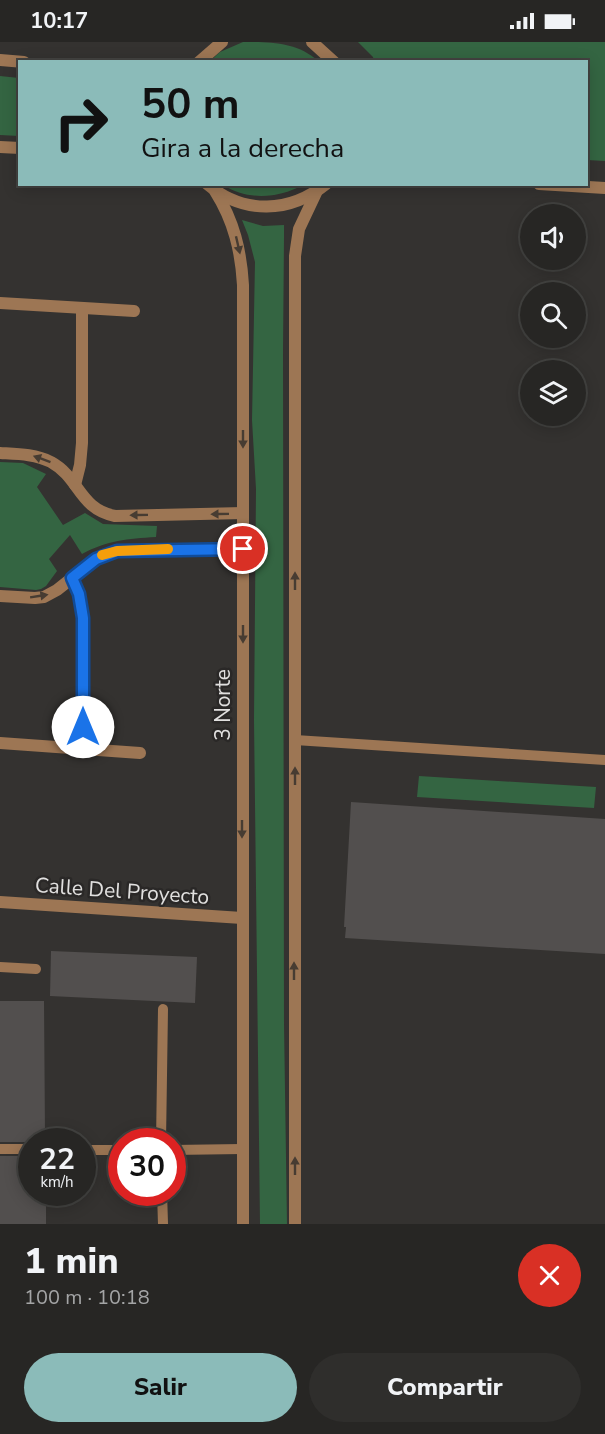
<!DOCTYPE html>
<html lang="es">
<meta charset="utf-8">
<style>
:root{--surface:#272624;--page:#2f2e2c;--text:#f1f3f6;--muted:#a4a5a6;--line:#434341;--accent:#8bbbb9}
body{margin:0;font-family:"Nunito Sans",sans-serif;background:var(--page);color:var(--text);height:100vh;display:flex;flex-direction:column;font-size:22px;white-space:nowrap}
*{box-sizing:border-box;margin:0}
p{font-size:20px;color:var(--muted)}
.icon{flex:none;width:33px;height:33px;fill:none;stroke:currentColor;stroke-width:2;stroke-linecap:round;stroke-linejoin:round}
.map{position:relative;height:1182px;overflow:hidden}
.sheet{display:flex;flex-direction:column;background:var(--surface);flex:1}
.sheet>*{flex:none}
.guide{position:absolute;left:18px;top:18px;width:570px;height:126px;border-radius:0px;box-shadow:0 3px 15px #0003,0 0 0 2px var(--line);background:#8bbbb9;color:#111;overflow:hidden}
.fabs{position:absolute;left:520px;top:162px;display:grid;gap:12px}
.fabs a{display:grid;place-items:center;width:66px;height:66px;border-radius:50%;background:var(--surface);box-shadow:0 3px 15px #0003,0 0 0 2px var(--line);font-size:30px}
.speed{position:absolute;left:18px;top:1086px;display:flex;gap:12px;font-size:30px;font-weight:700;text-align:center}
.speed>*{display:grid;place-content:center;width:78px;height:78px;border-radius:50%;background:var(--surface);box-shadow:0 3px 15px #0003,0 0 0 2px var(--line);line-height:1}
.speed small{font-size:15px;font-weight:400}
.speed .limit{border:9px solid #d22;background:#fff;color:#111}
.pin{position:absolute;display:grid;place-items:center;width:51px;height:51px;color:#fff;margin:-26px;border:3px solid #fff;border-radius:50%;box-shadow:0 2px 6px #0007}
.me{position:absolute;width:66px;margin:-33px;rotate:0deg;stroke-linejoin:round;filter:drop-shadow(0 0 4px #0008)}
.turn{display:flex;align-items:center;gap:21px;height:126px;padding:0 24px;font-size:27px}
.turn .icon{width:78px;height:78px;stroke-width:2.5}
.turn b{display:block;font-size:42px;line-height:51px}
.round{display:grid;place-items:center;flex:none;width:63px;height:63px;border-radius:32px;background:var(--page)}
.overview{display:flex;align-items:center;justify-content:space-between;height:102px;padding:0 24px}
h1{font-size:36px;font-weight:800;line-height:45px}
.button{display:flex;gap:12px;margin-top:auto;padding:12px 24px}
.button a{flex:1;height:69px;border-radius:36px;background:var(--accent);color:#111;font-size:24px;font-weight:800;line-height:69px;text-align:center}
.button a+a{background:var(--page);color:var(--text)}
.status{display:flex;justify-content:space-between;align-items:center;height:42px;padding:0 30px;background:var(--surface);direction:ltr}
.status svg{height:16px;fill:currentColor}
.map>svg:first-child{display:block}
</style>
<div class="status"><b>10:17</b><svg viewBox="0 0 49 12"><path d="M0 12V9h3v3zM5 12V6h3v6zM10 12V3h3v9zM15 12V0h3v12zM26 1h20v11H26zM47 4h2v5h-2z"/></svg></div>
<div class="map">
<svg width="605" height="1182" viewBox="0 0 605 1182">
<rect width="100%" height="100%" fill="#343230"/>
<g fill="#346542">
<path d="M243 0C270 0 297 0 318 19L209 20 220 10Z"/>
<polygon points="358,0 605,0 605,119 587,118 586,20 374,19 373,15"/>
<polygon points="0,34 19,36 19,94 0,93"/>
<path d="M223 143V142L303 143C279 156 248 159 223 143Z"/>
<polygon points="242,178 263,184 284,183 284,196 283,309 284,982 287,1182 260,1182 254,678 256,447 252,378 255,220 248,193"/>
<path d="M0 420 23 421 46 432 37 445 63 483 85 471 103 482 157 484 156 495C127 497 108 498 82 512L70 493 49 517 57 529 46 544 41 547 36 548 0 545Z"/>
<polygon points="419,734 596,745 594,766 417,755"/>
</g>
<g fill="#524f4e">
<polygon points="351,760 605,777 605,912 345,896 346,885 344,885"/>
<polygon points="51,909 197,915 195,961 50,954"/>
<polygon points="0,959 44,959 45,1093 32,1093 32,1100 0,1100"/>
<polygon points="0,1114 32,1114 32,1150 46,1150 46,1182 0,1182"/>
</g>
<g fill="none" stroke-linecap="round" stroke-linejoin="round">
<g stroke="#9d7654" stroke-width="10">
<polyline points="295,698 605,718"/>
<polyline points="0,925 36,927"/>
<polyline points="161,1100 163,967"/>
<polyline points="0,1107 32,1107"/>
<polyline points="82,1108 122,1108"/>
<polyline points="172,1108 242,1107"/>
<polyline points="162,1150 163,1182"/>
</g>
<g stroke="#9d7654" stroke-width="12">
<polyline points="0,18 24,20"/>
<polyline points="0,105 20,106"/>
<polyline points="539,142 605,146"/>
<polyline points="0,261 134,269"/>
<path d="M0 411C17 412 35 412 51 420 80 436 79 467 115 474L243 471"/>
<polyline points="75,443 80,423 82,401 82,266"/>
<polyline points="72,536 79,552 83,576 83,707"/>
<polyline points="0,554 35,556 44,555 57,548 96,517 117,509 243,507"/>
<polyline points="0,701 140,711"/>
<polyline points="0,860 242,876"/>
</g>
<g stroke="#9d7654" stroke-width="12">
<polyline points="312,0 334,20"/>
<polyline points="199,20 222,0"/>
<path d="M207 142C244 173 290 171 326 142"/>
<path d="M215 149C234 179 241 209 243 243V1182"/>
<polyline points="295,1182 295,214 299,187 316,151"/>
</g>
</g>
<defs><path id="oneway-solid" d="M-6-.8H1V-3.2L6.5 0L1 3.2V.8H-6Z" transform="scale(1.5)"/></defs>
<g fill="#473c32">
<use href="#oneway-solid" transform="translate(238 203) rotate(77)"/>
<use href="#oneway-solid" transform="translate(243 397) rotate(90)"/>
<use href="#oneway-solid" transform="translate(42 417) rotate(-160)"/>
<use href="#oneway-solid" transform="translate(220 472) rotate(179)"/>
<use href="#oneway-solid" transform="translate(139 473) rotate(179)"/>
<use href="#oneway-solid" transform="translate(295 539) rotate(-90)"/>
<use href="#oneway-solid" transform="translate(39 554) rotate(-9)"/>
<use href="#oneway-solid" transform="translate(243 592) rotate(90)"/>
<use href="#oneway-solid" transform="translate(295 734) rotate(-90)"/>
<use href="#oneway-solid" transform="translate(242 787) rotate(90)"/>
<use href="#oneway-solid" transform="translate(294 929) rotate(-90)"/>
<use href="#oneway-solid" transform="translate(295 1124) rotate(-90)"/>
</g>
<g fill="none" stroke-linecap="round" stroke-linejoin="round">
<g stroke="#114b97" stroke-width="15">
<polyline id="route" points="83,685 83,576 79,552 72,536 96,517 117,509 243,507"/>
</g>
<use href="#route" stroke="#1a73e8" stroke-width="10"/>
<polyline stroke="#f59e0b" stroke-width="10" points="102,513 117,509 168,507"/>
</g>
<g text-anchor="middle" stroke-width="5" stroke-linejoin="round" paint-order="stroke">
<g font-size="21" fill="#e1e0df" stroke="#2a2827">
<text transform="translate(223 663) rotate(-90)" y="7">3 Norte</text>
<text transform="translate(122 849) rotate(4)" y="7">Calle Del Proyecto</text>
</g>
</g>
</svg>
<div class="fabs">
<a><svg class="icon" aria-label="sound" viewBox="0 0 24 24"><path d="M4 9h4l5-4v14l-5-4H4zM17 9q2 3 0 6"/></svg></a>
<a><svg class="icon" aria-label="search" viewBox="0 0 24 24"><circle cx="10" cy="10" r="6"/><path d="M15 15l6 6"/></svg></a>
<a><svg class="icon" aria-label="layers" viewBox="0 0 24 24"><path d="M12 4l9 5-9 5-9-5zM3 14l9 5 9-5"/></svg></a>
</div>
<div class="speed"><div>22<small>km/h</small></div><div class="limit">30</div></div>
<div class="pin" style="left:243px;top:507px;background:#d93025"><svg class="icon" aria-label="arrive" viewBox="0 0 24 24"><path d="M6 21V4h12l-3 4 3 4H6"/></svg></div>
<svg class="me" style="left:83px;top:685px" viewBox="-20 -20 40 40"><circle r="19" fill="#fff"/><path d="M0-13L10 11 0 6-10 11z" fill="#1a73e8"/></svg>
<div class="guide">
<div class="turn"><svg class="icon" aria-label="right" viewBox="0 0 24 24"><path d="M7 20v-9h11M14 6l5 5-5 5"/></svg><div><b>50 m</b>Gira a la derecha</div></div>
</div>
</div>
<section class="sheet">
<div class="overview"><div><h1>1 min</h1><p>100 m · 10:18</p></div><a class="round" style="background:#d93025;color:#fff"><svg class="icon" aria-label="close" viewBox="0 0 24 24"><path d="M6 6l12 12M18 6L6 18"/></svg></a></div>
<div class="button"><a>Salir</a><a>Compartir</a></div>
</section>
